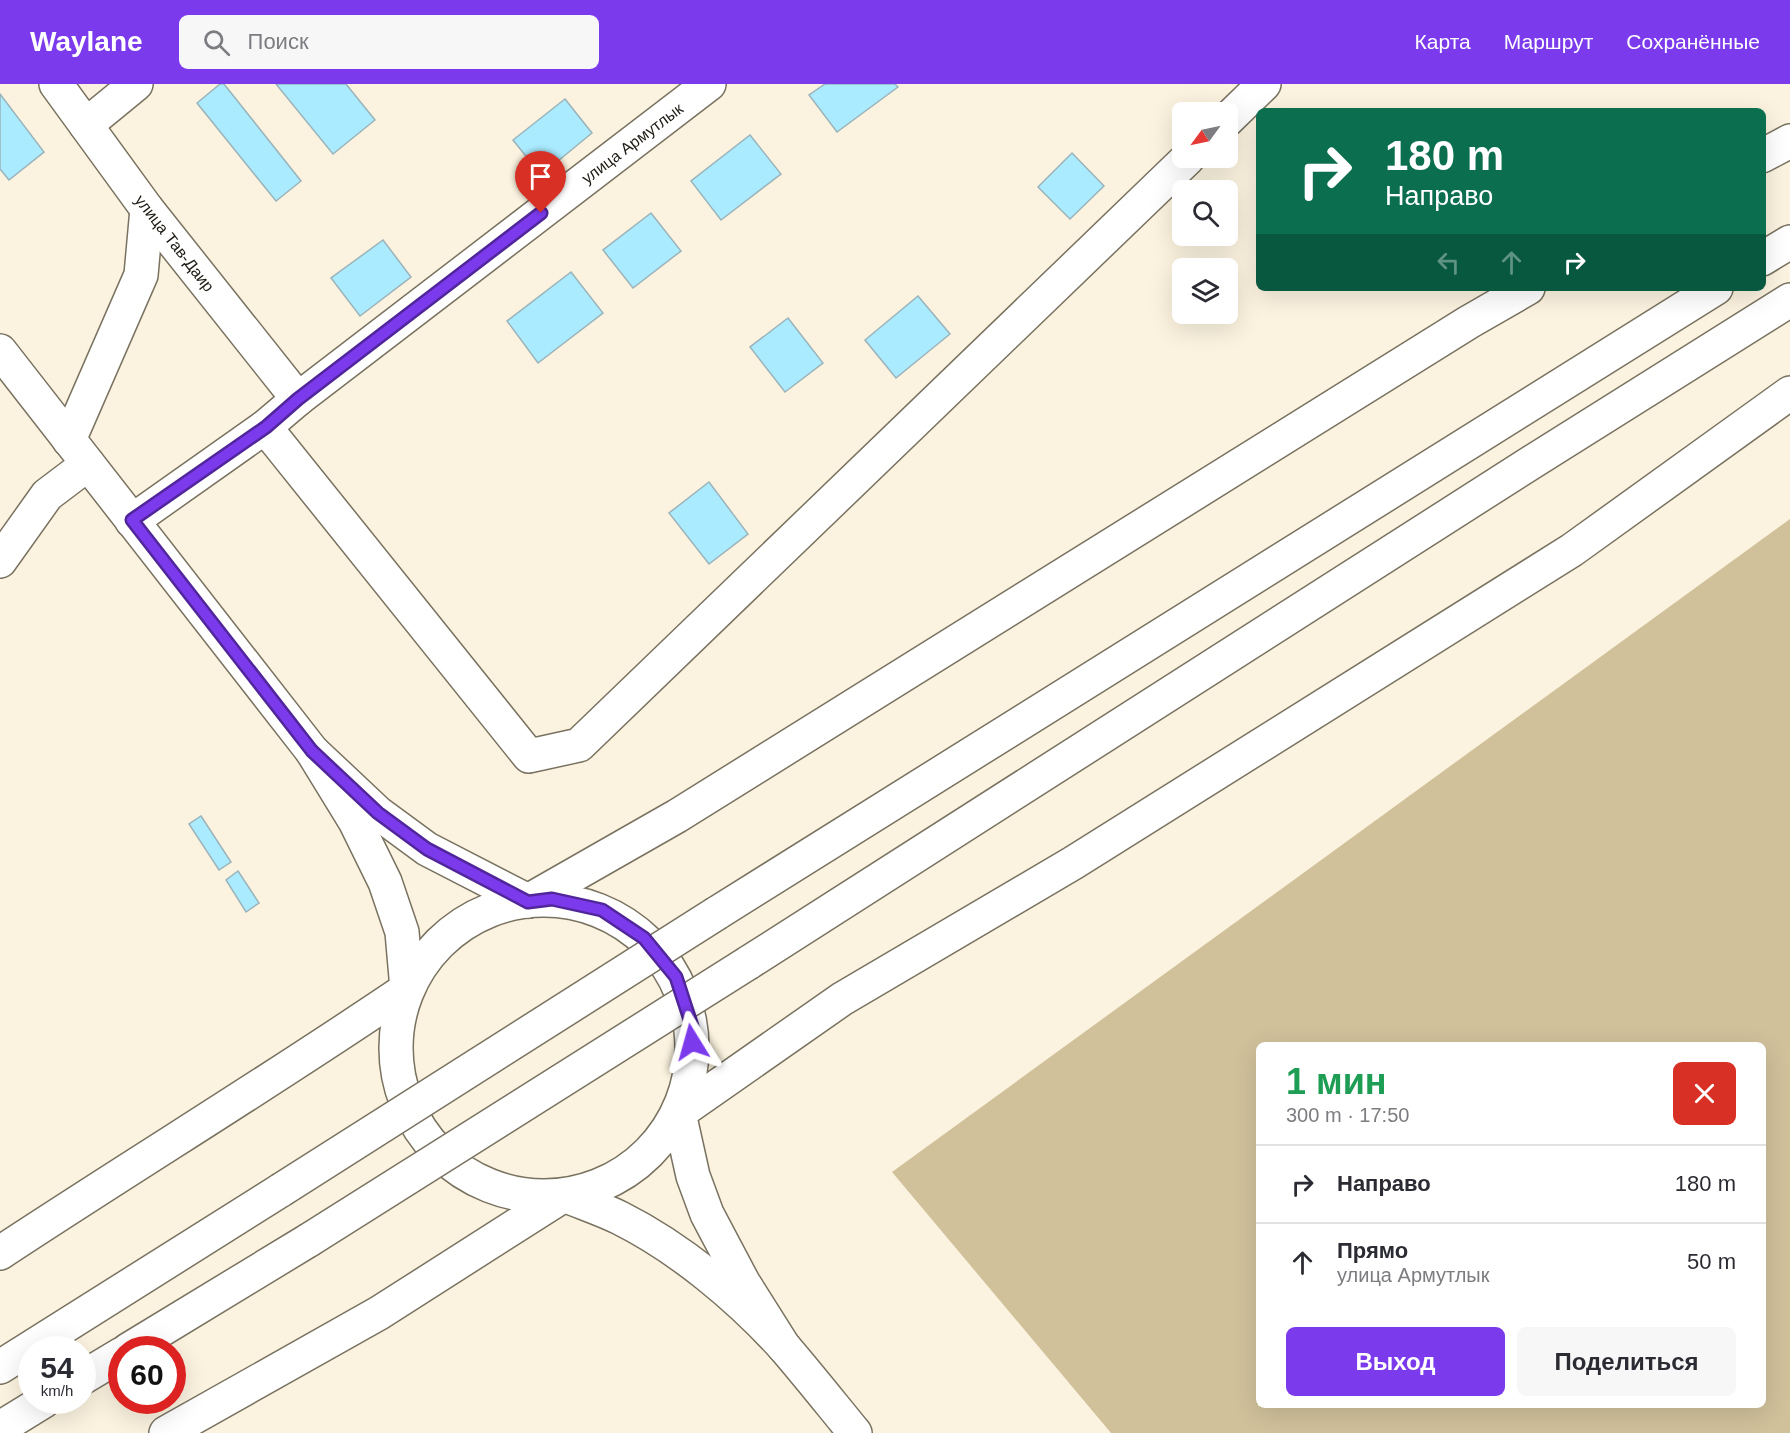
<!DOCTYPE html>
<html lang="ru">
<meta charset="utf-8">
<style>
:root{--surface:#fff;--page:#f7f7f7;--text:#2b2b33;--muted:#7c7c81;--line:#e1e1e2;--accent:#7c3aed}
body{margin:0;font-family:Helvetica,sans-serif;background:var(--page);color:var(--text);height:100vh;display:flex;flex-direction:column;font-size:22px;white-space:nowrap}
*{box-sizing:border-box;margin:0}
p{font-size:20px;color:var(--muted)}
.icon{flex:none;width:33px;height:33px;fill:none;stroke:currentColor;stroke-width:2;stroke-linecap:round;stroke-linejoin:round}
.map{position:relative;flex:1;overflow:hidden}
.drawer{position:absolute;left:1256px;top:958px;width:510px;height:366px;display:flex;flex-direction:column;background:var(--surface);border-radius:9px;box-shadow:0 6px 24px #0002}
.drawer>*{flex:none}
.guide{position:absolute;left:1256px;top:24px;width:510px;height:183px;border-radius:9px;box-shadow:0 6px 24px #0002;background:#0b6e4f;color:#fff;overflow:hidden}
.needle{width:39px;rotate:237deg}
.controls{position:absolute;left:1172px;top:18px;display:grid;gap:12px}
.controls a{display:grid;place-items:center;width:66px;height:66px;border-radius:9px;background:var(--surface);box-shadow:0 6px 24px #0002;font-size:30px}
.speed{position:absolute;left:18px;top:1252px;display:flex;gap:12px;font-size:30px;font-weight:700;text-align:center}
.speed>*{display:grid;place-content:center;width:78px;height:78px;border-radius:50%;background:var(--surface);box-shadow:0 6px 24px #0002;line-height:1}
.speed small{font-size:15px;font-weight:400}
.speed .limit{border:9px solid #d22;background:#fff;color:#111}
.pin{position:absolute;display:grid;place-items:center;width:51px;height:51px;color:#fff;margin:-62px -26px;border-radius:50% 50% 50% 0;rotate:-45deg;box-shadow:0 0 6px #0007}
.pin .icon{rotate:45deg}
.me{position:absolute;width:66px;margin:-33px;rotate:352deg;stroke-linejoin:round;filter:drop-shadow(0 0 4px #0008)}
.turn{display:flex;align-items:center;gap:21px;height:126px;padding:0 30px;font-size:27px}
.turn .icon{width:78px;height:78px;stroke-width:2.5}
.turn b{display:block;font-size:42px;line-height:51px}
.lanes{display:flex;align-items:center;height:57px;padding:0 30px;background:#0003;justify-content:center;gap:30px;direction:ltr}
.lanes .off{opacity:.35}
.round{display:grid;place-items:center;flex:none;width:63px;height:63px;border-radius:9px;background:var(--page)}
.summary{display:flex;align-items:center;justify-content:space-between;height:102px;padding:0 30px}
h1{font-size:36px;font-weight:700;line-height:45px;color:#1e9e55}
.cta{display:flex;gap:12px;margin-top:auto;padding:12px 30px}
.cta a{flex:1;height:69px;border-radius:9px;background:var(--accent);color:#fff;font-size:24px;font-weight:700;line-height:69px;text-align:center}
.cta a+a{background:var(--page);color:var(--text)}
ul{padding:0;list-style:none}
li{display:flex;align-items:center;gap:18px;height:78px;padding:0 30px;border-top:2px solid var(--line)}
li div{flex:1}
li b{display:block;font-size:22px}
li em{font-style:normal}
header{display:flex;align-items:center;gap:36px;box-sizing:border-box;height:84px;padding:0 30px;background:var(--accent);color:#fff}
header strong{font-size:28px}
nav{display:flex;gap:33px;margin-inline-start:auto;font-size:21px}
.search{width:420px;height:54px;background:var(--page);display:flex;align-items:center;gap:15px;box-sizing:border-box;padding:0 21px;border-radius:9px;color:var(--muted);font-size:22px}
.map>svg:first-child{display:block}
</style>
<header>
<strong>Waylane</strong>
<div class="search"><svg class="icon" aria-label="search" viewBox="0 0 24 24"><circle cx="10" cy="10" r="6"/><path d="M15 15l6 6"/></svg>Поиск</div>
<nav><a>Карта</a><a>Маршрут</a><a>Сохранённые</a></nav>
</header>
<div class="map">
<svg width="1790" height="1349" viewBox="0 0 1790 1349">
<rect width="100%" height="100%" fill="#fbf3df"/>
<path fill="#d0c19b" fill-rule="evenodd" d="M1790 435V1349H1111L892 1088ZM1258 962H1762V1322H1258Z"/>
<g fill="#abebff" stroke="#9bb3ba" stroke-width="1.5">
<polygon points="220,0 224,0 301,97 276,117 197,19"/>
<polygon points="276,0 346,0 375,36 333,70"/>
<polygon points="825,0 895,0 898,3 837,48 809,11"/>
<polygon points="0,10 44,68 9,96 0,85"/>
<polygon points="565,15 592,49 541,91 513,56"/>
<polygon points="750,51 781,90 721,136 691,97"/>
<polygon points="1072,69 1104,102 1070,135 1038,103"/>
<polygon points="651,129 681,167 633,204 603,166"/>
<polygon points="383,156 411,193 360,232 331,194"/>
<polygon points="571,188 603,229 538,279 507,237"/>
<polygon points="918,212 950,250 896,294 865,256"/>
<polygon points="788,234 823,279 785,308 750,263"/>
<polygon points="709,398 748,450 709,480 669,429"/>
<polygon points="201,732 231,778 219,786 189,740"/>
<polygon points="238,787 259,819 246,828 226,796"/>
</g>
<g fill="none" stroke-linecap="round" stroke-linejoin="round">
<g stroke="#797260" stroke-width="36">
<g id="minor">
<polyline points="56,0 147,125 298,315"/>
<polyline points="1227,36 1264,0"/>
<polyline points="86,41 136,0"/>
<polyline points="265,343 529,672 579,661 1188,74"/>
<polyline points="69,356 141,191 147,125"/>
<polyline points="132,437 265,343 298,315 709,0"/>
<polyline points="0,477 47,411 88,380"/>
</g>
</g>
<g stroke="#797260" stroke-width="36">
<g id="major">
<polyline points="1762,72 1790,57"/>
<polyline points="1762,175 1790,158"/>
<path d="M0 267 312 667 355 737 385 798 402 848 407 905C273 996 135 1080 0 1169"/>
<polyline points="312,667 378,729 427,765 528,817 677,732 1469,238 1528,204"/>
<circle cx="544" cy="964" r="148"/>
<polyline points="717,829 1716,204"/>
<polyline points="748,879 1532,378 1790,216"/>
<polyline points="784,1263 743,1198 707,1130 693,1092 679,1029 842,915 1073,779 1572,466 1790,309"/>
<polyline points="128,1266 309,1156"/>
<polyline points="0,1283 281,1106"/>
<polyline points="82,1294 122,1270"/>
<polyline points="0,1344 44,1317"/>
<path d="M166 1349 379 1229 564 1111C583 1119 602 1125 620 1134 680 1164 740 1214 785 1264 809 1292 832 1321 855 1349"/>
</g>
</g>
<use href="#minor" stroke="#fff" stroke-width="33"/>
<use href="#major" stroke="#fff" stroke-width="33"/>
<g stroke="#797260" stroke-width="36" stroke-linecap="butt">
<g id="major-bridge">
<polyline points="281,1106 717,829"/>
<polyline points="309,1156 748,879"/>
</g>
</g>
<use href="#major-bridge" stroke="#fff" stroke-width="33"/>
</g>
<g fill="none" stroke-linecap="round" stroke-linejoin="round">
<g stroke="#51269a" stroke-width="15">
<polyline id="route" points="541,129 298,315 266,343 132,436 312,667 378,729 427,765 528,818 552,815 602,826 644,854 676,893 692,942 692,958"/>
</g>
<use href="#route" stroke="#7c3aed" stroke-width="10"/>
</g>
<g text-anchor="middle" stroke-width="4.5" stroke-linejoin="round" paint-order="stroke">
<g font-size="16" fill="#1e1b14" stroke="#fff">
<text transform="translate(632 59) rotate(-37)" y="6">улица Армутлык</text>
<text transform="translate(175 159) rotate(52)" y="6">улица Тав-Даир</text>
</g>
</g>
</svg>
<div class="controls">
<a><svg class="needle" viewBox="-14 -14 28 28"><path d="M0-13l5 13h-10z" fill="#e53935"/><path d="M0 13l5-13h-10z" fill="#7c7c81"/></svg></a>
<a><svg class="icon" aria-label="search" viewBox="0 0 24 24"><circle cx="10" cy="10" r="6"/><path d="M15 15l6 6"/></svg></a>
<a><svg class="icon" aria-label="layers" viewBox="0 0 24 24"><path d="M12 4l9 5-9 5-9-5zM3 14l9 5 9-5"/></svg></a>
</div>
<div class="speed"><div>54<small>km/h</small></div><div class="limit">60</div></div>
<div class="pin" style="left:541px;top:129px;background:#d93025"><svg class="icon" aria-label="arrive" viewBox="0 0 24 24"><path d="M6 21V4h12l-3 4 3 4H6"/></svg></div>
<svg class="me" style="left:692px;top:958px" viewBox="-20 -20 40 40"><path d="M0-17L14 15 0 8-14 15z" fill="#7c3aed" stroke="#fff" stroke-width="4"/></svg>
<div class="guide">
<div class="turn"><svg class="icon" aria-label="right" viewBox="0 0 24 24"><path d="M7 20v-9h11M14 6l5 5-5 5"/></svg><div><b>180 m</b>Направо</div></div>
<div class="lanes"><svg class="icon off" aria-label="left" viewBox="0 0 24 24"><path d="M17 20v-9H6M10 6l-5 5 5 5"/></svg><svg class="icon off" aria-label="ahead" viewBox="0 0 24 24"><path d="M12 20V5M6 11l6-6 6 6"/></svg><svg class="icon" aria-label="right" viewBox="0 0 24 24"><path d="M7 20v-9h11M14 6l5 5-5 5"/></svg></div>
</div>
<section class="drawer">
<div class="summary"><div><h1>1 мин</h1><p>300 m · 17:50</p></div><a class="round" style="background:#d93025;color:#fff"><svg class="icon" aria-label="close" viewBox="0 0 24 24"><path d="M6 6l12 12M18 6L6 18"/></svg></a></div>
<ul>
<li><svg class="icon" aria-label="right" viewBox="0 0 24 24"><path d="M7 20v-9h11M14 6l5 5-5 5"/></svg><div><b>Направо</b></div><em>180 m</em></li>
<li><svg class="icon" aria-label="ahead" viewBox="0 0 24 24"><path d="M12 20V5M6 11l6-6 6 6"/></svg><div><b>Прямо</b><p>улица Армутлык</p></div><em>50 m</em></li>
</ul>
<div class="cta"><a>Выход</a><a>Поделиться</a></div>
</section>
</div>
